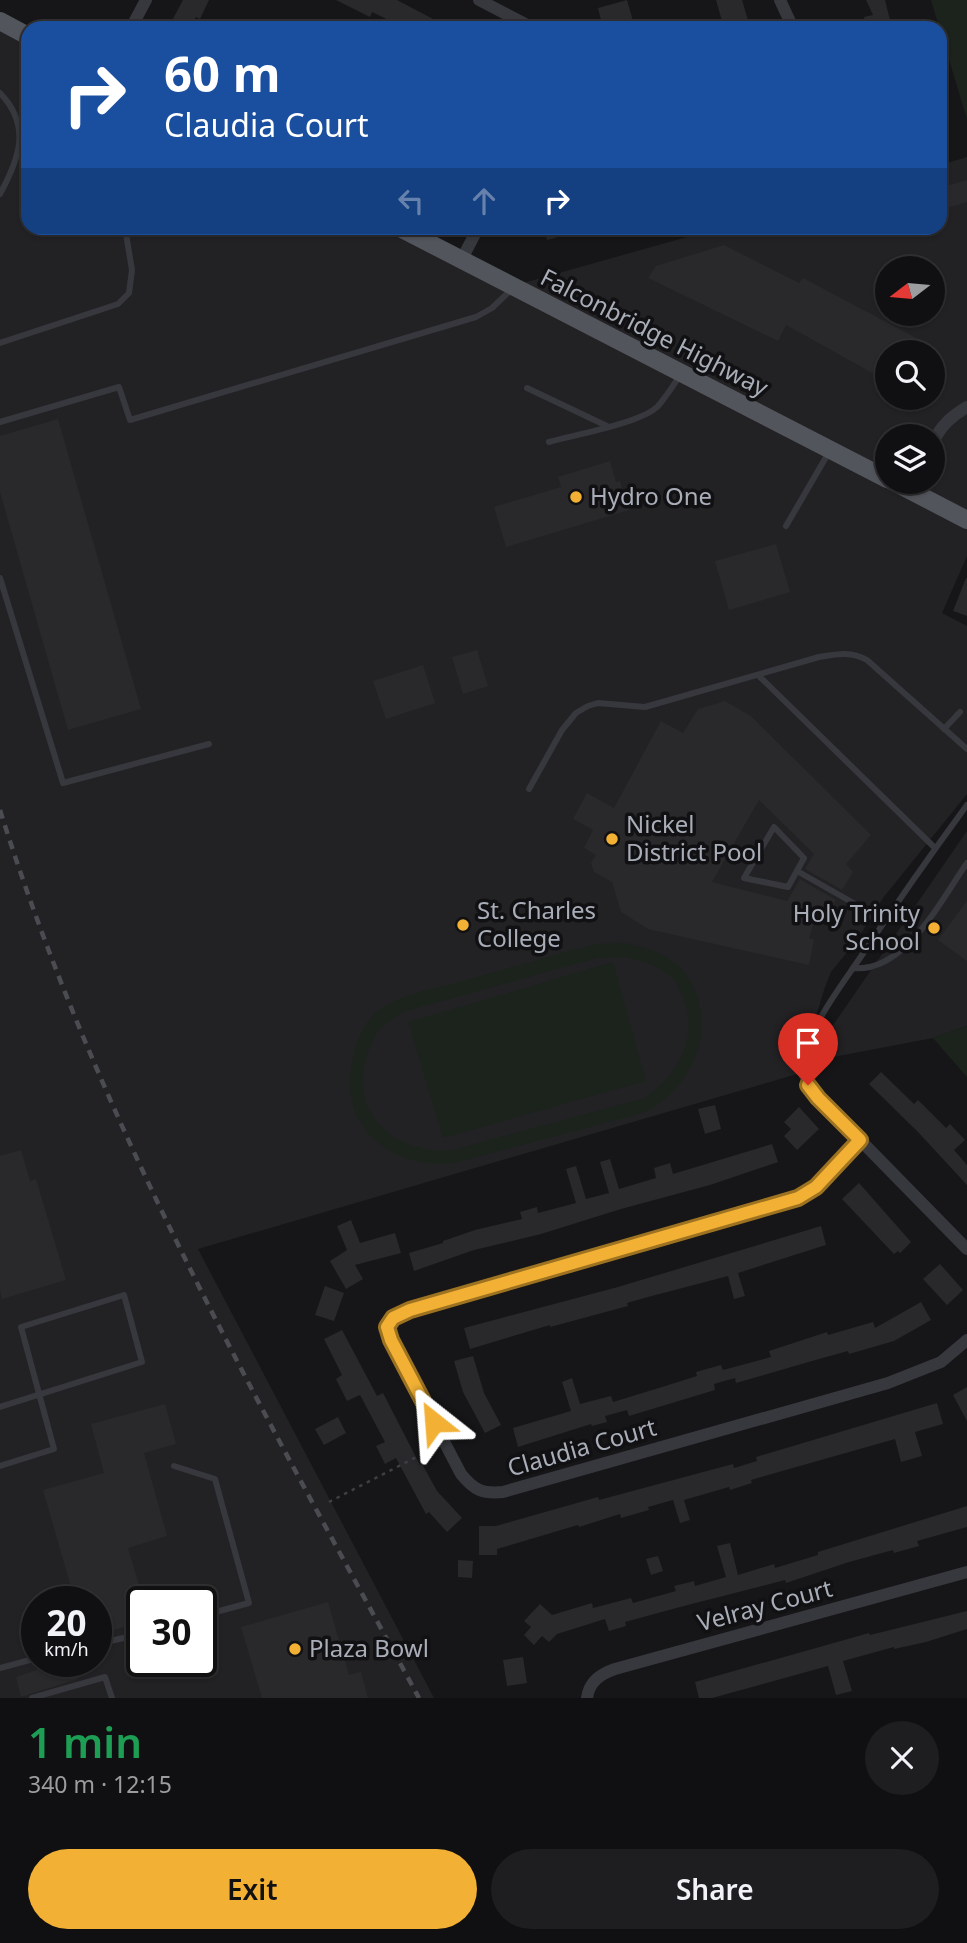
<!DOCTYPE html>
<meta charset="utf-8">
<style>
:root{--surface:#101012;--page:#1e1e20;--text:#f1f3f6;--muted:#9c9d9f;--line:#303032;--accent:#f2b134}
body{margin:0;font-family:"Noto Sans",sans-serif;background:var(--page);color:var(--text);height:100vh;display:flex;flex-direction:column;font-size:26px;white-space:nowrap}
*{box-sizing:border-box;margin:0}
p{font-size:23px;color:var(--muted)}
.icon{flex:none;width:38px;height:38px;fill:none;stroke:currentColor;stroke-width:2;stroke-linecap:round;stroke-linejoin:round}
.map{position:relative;height:1698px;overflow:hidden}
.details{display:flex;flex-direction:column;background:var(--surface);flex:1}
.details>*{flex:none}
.guide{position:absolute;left:21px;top:21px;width:926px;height:214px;border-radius:21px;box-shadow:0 2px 5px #0004,0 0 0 2px var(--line);background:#1a4fa0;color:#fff;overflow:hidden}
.needle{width:46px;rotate:254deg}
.controls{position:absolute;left:875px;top:256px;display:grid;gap:14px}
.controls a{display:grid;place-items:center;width:70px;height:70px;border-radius:50%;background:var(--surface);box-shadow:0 2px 5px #0004,0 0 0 2px var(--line);font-size:35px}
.speed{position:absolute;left:21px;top:1586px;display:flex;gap:14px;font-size:35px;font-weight:700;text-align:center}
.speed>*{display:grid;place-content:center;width:91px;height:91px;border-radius:50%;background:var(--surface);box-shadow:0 2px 5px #0004,0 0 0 2px var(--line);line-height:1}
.speed small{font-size:18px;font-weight:400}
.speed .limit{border:4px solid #111;border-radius:10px;background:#fff;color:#111}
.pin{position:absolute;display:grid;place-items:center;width:60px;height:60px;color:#fff;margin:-72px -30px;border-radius:50% 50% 50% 0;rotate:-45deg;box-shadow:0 0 7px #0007}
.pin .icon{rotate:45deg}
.me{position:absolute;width:77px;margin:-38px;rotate:332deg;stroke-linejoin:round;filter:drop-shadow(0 0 5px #0008)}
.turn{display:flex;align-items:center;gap:24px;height:147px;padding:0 28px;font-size:32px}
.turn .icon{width:91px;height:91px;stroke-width:2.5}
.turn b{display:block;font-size:49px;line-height:60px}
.lanes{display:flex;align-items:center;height:66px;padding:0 28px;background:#0003;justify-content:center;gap:35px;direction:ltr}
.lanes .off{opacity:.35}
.round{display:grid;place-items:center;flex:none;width:74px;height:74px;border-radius:37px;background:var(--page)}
.summary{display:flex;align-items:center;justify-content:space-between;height:119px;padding:0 28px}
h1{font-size:42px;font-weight:600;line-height:52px;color:#1e9e55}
.cta{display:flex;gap:14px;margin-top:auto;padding:14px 28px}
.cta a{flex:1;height:80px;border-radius:42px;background:var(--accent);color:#111;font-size:28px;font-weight:600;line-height:80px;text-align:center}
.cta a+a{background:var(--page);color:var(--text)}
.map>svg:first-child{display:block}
</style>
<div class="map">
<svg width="967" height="1698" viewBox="0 0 967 1698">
<rect width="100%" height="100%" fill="#161618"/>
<g fill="#222225" fill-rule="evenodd">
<path d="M0 22 28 37V228H397L509 287 719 228H940V165L967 157V556L942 613 967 626V794L883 898 857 940 831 972 825 987 802 1062 804 1072 198 1249 434 1698H0ZM887 268H933V313H887ZM887 352H933V397H887ZM887 436H933V481H887ZM37 1601H96V1661H37ZM142 1601H201V1661H142Z"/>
<polygon points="967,831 967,1026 933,1038 833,1057 827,1034"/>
</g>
<g fill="#1c231d" fill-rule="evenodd">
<polygon points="931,0 967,0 967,119"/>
<path d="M625 943C644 947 664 952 679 966 687 973 692 983 696 993 714 1040 688 1088 646 1112L454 1163C386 1170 334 1122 354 1053 357 1040 364 1024 373 1015 396 994 434 989 463 981 500 970 538 960 576 949L597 944ZM624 957C640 960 656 964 669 975 676 981 679 990 683 998 699 1037 677 1079 641 1099L452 1150C398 1155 350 1117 366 1059 370 1048 374 1034 383 1026 389 1020 399 1016 406 1011L579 963 599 958Z"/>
<polygon points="613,962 646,1081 443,1138 408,1022"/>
<polygon points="967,1026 967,1077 933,1038"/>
</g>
<g fill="#29292c">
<polygon points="183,0 209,0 200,19 196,17 190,28 168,28"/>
<polygon points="336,0 397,0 450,28 405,28 372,12 370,17"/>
<polygon points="627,0 635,28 603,28 598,8"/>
<polygon points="716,0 742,0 749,24 736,28 724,28"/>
<polygon points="866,0 885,0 892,28 867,28 864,17 873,15"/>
<polygon points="967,180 967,202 940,210 940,188"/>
<polygon points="544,228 580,228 581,231 547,240"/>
<polygon points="724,245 799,283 803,278 922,341 917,352 887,352 887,381 786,325 778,341 648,278 656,266"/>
<polygon points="58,419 141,709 68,730 0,492 0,436"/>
<polygon points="610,461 616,482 620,481 629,510 506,547 494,507 561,487 558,477"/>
<polygon points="776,544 790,592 729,610 715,561"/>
<polygon points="966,578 967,578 967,616 953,611"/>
<polygon points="477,650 488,686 463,694 452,657"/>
<polygon points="423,665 435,703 386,719 373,681"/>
<polygon points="725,701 751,716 871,835 846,864 853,872 842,890 805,869 814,854 759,800 712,882 787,901 800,879 836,900 827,915 817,913 809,938 814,940 809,965 648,929 621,912 612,882 594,872 591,863 596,855 584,848 593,830 573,819 587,793 614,808 661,721 683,733 698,709"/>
<polygon points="967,901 967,961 938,940"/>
<polygon points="881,1072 914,1104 918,1100 946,1128 950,1124 965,1140 954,1150 967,1165 967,1185 919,1133 869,1084"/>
<polygon points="715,1105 721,1129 705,1134 698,1109"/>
<polygon points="799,1107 819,1129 797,1150 784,1136 791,1129 784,1122"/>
<polygon points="772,1144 778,1162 710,1185 621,1209 541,1234 474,1250 414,1271 409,1253 443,1243 443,1241 475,1230 522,1219 520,1212 537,1207 538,1213 576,1203 566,1169 576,1166 586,1199 609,1193 600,1162 610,1159 619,1189 656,1178 654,1168 670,1163 673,1174"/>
<polygon points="21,1150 30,1181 36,1179 66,1280 2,1299 0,1290 0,1156"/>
<polygon points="859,1183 911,1242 900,1253 898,1251 894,1254 842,1199"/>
<polygon points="351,1220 360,1243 395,1233 401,1253 355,1265 363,1279 346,1289 330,1261 347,1250 337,1226"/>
<polygon points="821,1226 826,1245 738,1273 745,1296 734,1299 728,1276 648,1297 627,1303 628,1306 550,1327 550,1325 470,1349 464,1328 618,1287"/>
<polygon points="940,1264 963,1290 947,1305 923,1279"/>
<polygon points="325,1286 344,1293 334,1321 315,1315"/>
<polygon points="921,1302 931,1320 894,1341 849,1354 848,1351 812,1361 736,1383 735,1378 714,1384 715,1390 629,1416 627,1410 605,1416 607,1422 592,1426 591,1424 518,1447 513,1428 571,1411 562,1382 572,1378 580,1404 611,1396 613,1402 662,1387 697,1376 696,1372 721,1365 723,1370 771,1357 769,1351 827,1332 828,1335 873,1322 875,1328"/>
<polygon points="342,1330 377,1396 383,1393 420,1465 422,1464 437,1491 462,1518 447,1532 429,1512 426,1514 396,1458 385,1464 376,1446 385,1442 360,1395 347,1401 336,1379 342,1375 324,1339"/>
<polygon points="473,1356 484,1393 501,1425 485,1433 463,1392 454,1361"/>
<polygon points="967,1387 967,1421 953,1395"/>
<polygon points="937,1403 943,1424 915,1432 922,1456 901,1462 895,1439 751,1480 752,1483 730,1490 729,1487 684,1500 690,1520 680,1523 673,1500 648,1507 649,1510 621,1518 620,1514 579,1527 578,1525 497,1549 497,1555 479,1555 479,1526 496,1526 598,1497 599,1500 733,1464 734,1468 757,1461 756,1457"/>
<polygon points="165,1404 176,1444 144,1453 167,1536 128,1548 142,1595 142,1622 96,1635 96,1601 75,1601 43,1490 104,1473 91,1424"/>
<polygon points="338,1417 346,1433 324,1445 315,1429"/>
<polygon points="967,1506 967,1527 917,1541 919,1546 894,1553 893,1550 849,1562 786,1583 785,1580 680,1607 625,1622 626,1626 609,1631 605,1619 557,1634 549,1642 542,1636 534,1645 524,1635 531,1627 524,1621 540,1604 552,1615 592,1603 593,1608 631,1598 633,1603 676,1591 674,1586 694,1581 695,1586 726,1577 717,1546 730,1543 738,1575 774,1564 775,1568 818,1555 818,1552"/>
<polygon points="658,1556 663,1571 651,1575 646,1559"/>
<polygon points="458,1560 473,1561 472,1578 458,1577"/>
<polygon points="328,1602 349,1675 361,1672 368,1698 262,1698 241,1627"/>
<polygon points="967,1611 967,1629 926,1642 894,1649 894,1647 843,1661 852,1691 836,1695 828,1666 712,1698 699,1698 695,1682 869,1633 870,1635"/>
<polygon points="523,1657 527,1683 507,1686 503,1660"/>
<polygon points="63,1661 73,1661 78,1679 21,1697 16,1677"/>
</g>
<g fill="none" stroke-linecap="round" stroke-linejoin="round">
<polyline stroke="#3d3f44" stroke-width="2.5" stroke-dasharray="3.5 5" stroke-linecap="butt" points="329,1502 432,1449"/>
<g stroke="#37383d" stroke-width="6">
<path d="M0 93C32 126 19 159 0 194"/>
<polyline points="0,343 118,304 129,293 132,270 125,228"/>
<polyline points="527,388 607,426"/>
<polyline points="0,422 119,387 130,420 476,317 492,308 512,289"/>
<path d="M549 442C574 435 642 423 658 406 667 396 674 384 681 374"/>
<polyline points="786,526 829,452"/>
<polyline points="0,578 63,783 209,744"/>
<polyline points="758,675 935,848"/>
<polyline points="944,729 960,712"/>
<path d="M529 789 562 730 576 713 588 706 598 703 645 707 819 657C837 654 851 651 867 660L967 749"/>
<polygon points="774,827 804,858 788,887 744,878"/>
<polyline points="797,871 857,905 882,925"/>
<path d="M853 968C905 973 941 900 967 863"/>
<path d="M803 1069C808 1026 838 991 862 955 896 904 931 854 967 805"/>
<polyline points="0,1407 142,1362 124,1295 21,1327 54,1449 0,1466"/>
<polyline points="174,1466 215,1479 249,1603 201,1616"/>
<polyline points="96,1644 142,1634"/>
<polyline points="0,1668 37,1658"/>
<polyline points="32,1698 105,1677 112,1698"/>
</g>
<g stroke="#37383d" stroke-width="12">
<polyline points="479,0 533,28"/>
<polyline points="780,0 793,28"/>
<polyline points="131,28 146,0"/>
<polyline points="462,259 478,228"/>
<path d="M933 443C940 426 952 416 967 407"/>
<polyline points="803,1069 808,1085 819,1098 967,1249"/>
<path d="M861 1140 816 1187 798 1198 400 1313C387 1321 386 1325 391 1340L461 1474C474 1490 482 1494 503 1492L888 1383 941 1362 967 1340"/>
<path d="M587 1698C589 1682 600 1674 615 1669L967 1572"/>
</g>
<g stroke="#53555c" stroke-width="18">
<polyline points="0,21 28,36"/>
<polyline points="400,228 887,479"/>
<polyline points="892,481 967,520"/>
</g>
<path stroke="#4a4c52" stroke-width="4.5" stroke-dasharray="9 7" stroke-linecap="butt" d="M0 810C98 1124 263 1411 419 1698"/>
</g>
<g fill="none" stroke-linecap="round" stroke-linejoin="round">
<g stroke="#9d7322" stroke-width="18">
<polyline id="route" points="434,1422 391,1340 387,1327 393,1318 410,1310 798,1198 816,1187 860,1140 818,1098 808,1085"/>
</g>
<use href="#route" stroke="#f2b134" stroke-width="12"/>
</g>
<g fill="#f2b134" stroke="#111113" stroke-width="2.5">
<circle cx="576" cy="497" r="7"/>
<circle cx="612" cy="839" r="7"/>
<circle cx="463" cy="925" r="7"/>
<circle cx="934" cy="928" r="7"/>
<circle cx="295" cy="1649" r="7"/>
</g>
<g text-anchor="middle" stroke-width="7" stroke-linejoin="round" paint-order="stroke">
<g font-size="24" fill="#a8adb8" stroke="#111113">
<text transform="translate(654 333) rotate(27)" y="8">Falconbridge Highway</text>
<text transform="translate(582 1448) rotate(-16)" y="8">Claudia Court</text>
<text transform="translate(765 1606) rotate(-15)" y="8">Velray Court</text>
</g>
<g font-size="24" fill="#a8adb8" stroke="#111113" text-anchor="start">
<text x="590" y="505">Hydro One</text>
<text x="626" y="833">Nickel<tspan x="626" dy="28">District Pool</tspan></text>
<text x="477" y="919">St. Charles<tspan x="477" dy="28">College</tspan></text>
<text x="920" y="922" text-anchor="end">Holy Trinity<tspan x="920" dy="28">School</tspan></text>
<text x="309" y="1657">Plaza Bowl</text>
</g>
</g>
</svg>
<div class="controls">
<a><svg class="needle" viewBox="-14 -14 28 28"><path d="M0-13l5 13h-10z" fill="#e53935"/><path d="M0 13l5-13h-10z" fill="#9c9d9f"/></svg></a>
<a><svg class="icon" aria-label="search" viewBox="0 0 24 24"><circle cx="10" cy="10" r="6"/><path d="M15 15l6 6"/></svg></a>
<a><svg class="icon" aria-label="layers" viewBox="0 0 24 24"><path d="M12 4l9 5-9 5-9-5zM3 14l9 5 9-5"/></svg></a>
</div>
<div class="speed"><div>20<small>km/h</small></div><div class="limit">30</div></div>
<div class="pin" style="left:808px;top:1085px;background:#d93025"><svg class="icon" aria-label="arrive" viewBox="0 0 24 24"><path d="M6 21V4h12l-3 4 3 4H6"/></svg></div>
<svg class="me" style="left:434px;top:1422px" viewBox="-20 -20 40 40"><path d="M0-17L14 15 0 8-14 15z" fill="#f2b134" stroke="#fff" stroke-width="4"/></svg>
<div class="guide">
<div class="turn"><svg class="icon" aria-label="right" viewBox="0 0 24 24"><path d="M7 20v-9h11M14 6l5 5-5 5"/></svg><div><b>60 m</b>Claudia Court</div></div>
<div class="lanes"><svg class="icon off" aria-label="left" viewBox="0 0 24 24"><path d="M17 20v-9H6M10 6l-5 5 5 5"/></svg><svg class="icon off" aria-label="ahead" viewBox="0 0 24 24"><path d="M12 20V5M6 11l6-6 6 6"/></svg><svg class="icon" aria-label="right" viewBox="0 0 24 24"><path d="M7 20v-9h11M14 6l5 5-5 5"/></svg></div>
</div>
</div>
<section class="details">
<div class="summary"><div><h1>1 min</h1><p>340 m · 12:15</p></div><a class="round"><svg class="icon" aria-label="close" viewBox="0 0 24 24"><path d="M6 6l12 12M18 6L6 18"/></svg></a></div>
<div class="cta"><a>Exit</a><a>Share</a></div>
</section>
